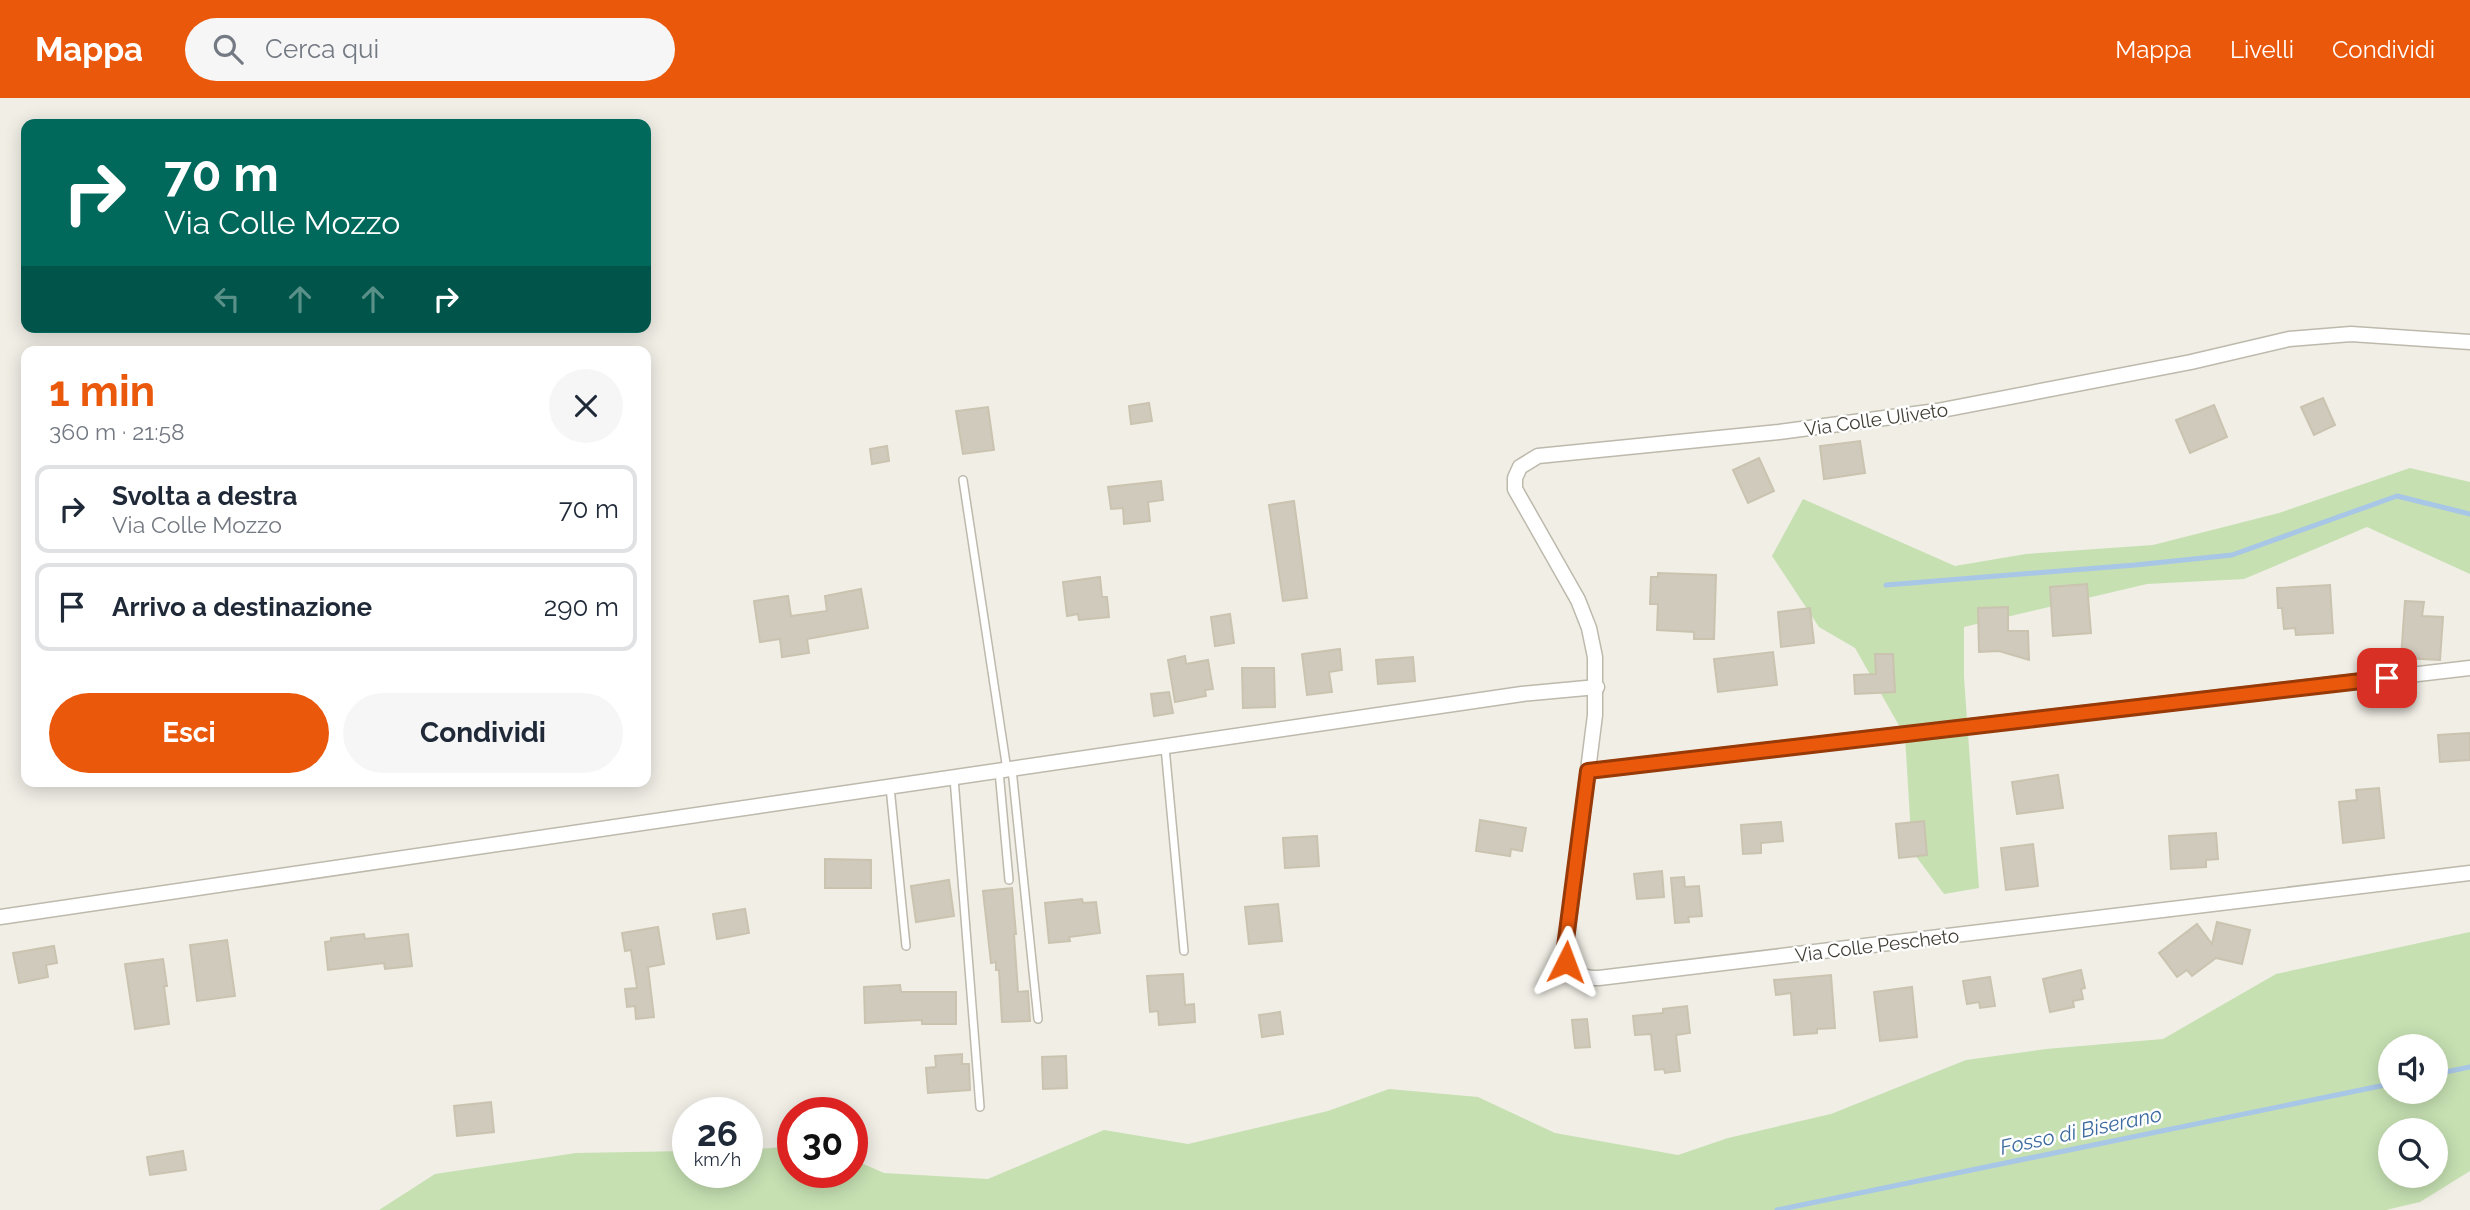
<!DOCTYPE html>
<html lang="it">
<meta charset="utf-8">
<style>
:root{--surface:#fff;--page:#f6f6f7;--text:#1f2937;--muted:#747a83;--line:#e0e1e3;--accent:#ea580c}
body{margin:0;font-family:Raleway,sans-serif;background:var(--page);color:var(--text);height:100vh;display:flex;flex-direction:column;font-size:26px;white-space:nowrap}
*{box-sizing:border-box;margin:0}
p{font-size:23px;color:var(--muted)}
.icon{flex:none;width:38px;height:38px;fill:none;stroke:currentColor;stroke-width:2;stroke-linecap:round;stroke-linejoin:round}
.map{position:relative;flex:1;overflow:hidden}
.drawer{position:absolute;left:21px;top:248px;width:630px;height:441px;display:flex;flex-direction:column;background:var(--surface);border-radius:14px;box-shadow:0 4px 18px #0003}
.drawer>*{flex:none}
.top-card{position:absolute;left:21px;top:21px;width:630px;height:214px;border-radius:14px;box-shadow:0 4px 18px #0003;background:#00695c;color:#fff;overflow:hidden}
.controls{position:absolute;left:2378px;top:936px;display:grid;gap:14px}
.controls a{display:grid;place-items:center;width:70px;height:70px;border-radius:50%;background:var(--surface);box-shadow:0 4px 18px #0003;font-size:35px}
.speed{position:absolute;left:672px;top:999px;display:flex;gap:14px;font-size:35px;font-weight:700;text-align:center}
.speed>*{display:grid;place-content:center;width:91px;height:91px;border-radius:50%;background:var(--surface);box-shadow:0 4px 18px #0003;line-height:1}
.speed small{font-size:18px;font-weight:400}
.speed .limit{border:10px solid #d22;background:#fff;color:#111}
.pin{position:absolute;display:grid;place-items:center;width:60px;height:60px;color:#fff;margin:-30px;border-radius:14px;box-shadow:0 4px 10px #0006}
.me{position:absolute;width:77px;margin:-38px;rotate:3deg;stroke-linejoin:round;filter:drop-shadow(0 0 5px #0008)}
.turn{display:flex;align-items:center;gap:24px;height:147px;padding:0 28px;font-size:32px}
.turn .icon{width:91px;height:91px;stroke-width:2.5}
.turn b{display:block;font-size:49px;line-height:60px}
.lanes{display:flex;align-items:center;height:66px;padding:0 28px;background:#0003;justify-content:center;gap:35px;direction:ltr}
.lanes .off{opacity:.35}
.round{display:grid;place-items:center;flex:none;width:74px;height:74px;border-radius:37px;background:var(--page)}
.summary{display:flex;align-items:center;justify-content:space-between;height:119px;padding:0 28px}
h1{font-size:42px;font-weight:700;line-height:52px;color:var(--accent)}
.button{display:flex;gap:14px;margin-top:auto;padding:14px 28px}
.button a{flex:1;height:80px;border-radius:42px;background:var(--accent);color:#fff;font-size:28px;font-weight:700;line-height:80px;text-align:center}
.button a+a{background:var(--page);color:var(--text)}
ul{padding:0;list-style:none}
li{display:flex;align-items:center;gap:21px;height:88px;margin:0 14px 10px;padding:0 14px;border:4px solid var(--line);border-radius:14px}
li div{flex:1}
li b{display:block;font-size:26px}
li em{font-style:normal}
header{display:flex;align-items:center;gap:42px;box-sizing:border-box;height:98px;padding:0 35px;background:var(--accent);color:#fff}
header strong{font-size:33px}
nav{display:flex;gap:38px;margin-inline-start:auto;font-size:24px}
.search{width:490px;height:63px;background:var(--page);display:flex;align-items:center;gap:18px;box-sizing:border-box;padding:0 24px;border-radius:38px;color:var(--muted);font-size:26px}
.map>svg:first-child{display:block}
</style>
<header>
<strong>Mappa</strong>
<div class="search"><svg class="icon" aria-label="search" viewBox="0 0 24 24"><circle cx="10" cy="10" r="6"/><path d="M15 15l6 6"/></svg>Cerca qui</div>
<nav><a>Mappa</a><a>Livelli</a><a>Condividi</a></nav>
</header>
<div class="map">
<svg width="2470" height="1112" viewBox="0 0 2470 1112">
<rect width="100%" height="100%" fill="#f0eee5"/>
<g fill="#c6e0b2" fill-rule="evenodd">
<polygon points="2410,370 2470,384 2470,476 2367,429 2244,481 2147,486 1964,529 1964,579 1979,790 1944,796 1912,753 1905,638 1855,550 1819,529 1772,458 1803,401 1955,468 2026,456 2153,447 2279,415"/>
<path d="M2470 834V1073L2420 1104 2386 1112H379L435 1076 576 1055 688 1053V1074H747V1052L793 1048V1074H852V1061L884 1075 988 1081 1104 1032 1188 1046 1328 1013 1389 991 1478 999 1555 1035 1678 1057 1728 1040 1831 1016 1966 962 2046 951 2163 941 2276 876ZM2390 948H2436V994H2390ZM2390 1032H2436V1078H2390Z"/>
</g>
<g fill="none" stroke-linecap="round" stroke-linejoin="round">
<g stroke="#a8c6e6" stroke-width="5">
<polyline points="1886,487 2135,467 2232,457 2397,398 2470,416"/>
<polyline points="2436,976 2470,969"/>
<polyline points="1777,1112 2390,986"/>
</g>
</g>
<g fill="#d0cabc" stroke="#cac3b0" stroke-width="2">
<polygon points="2323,300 2335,327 2314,337 2301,309"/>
<polygon points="1149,305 1152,323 1131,326 1129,308"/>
<polygon points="2214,307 2227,339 2190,355 2176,322"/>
<polygon points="988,309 994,352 963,356 956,313"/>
<polygon points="1860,343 1865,375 1824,381 1820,348"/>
<polygon points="887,348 889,363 872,366 870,351"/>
<polygon points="1759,360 1774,393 1748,405 1733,372"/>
<polygon points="1161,383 1163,402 1148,404 1150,423 1124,426 1123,410 1111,411 1108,389"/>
<polygon points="1294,403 1307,500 1283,503 1269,407"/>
<polygon points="1658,475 1716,477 1714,541 1694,541 1694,534 1657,532 1658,506 1650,506 1651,479 1658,479"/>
<polygon points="1100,479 1102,499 1107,499 1109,519 1079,522 1078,516 1067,518 1063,484"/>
<polygon points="2087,486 2091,535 2053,538 2050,489"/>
<polygon points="2330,487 2333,535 2296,537 2295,530 2284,531 2282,510 2278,510 2277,490"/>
<polygon points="861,491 868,530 807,541 809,555 782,559 780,541 760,544 754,503 788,498 791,518 827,513 825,498"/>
<polygon points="2405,503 2424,504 2422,518 2443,519 2440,562 2401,560"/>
<polygon points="2008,509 2008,533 2028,533 2029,562 1999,553 1979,554 1978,510"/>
<polygon points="1810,510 1814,545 1781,549 1778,514"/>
<polygon points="1230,516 1234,545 1215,548 1211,519"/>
<polygon points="1340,551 1342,572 1329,574 1332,594 1307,597 1302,556"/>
<polygon points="1773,554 1777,587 1718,594 1714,561"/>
<polygon points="1875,556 1893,556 1895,594 1855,596 1854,577 1876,576"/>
<polygon points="1185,558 1186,566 1208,562 1213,591 1205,592 1206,598 1175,604 1168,562"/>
<polygon points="1413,559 1415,583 1378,586 1376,562"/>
<polygon points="1242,570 1274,570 1275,609 1243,610"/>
<polygon points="1169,594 1173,615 1154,618 1151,596"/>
<polygon points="2470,635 2470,662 2440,664 2438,637"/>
<polygon points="2058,677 2063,710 2017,716 2012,684"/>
<polygon points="2379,690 2384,740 2343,745 2339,704 2357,702 2356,692"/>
<polygon points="1480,722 1526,730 1522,753 1511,751 1510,758 1476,753"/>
<polygon points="1924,723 1927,757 1899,760 1896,726"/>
<polygon points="1781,724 1783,743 1761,745 1761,755 1743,756 1741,727"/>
<polygon points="2216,735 2218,761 2206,762 2206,769 2171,771 2169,738"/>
<polygon points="1317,738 1319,768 1285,770 1283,740"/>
<polygon points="2033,746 2038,788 2006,792 2001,750"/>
<polygon points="825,761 871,762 871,790 825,790"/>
<polygon points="1662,773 1664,799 1637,801 1634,776"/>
<polygon points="1684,779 1685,789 1699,788 1702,818 1688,819 1689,824 1675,825 1671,780"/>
<polygon points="949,782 954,818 916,824 911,788"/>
<polygon points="1012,790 1016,836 1014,836 1018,894 1028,893 1030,923 1002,924 999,872 996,872 996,864 991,865 983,793"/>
<polygon points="1082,801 1083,805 1096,804 1100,835 1069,839 1070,843 1049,845 1045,805"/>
<polygon points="1278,806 1282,843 1249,846 1245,809"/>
<polygon points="745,811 749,835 717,841 713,816"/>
<polygon points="2217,824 2250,832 2242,866 2216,860 2192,878 2187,872 2177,879 2159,855 2197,826 2212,846"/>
<polygon points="658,829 664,866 648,869 654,919 636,921 635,908 627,909 625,891 637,890 631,852 625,853 622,835"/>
<polygon points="364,836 365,841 408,836 412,868 385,871 384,865 328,872 325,844 331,843 331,840"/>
<polygon points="227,842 235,898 197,903 190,847"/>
<polygon points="54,848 57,865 46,867 48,879 19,885 13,855"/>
<polygon points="163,861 167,888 164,888 169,926 135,931 125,866"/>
<polygon points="2081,872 2085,890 2081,891 2083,901 2073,903 2074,909 2050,914 2043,881"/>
<polygon points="1183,876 1185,907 1194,906 1195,924 1159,927 1158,913 1150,914 1147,878"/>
<polygon points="1831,877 1835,930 1817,931 1817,935 1794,937 1791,895 1776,897 1774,882"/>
<polygon points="1990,879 1995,908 1980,910 1979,904 1967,906 1963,883"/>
<polygon points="900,887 901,894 956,894 956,926 922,926 922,922 865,925 864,889"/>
<polygon points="1912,889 1917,939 1880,943 1874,894"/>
<polygon points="1687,908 1690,935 1676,937 1680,973 1665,975 1664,971 1655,972 1651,936 1635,937 1633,918 1663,915 1663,911"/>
<polygon points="1280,914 1283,936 1262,939 1259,917"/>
<polygon points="1587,921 1590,949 1575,950 1572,922"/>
<polygon points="962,956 962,966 969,966 970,992 928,995 926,970 936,969 935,958"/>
<polygon points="1066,958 1067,990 1043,991 1042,959"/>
<polygon points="491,1004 494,1034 457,1038 454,1008"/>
<polygon points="183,1053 186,1072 150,1077 147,1059"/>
</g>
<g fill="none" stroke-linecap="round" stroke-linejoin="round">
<g stroke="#bdb9ac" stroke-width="10">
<g id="service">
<polyline points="963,382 1007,672"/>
<polyline points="1165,649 1184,853"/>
<polyline points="1012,671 1038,921"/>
<polyline points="999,673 1009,782"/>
<polyline points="954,680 980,1009"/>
<polyline points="890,689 906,848"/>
</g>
</g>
<g stroke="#bdb9ac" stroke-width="17">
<g id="minor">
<path d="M2470 244 2351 236 2289 241 2191 264 1937 313 1779 334 1538 358 1520 369 1515 380V391L1578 502 1589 530 1595 559V617L1565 854C1567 873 1581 881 1599 880L2470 775"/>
<polyline points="1588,673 2470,570"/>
<polyline points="0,819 1522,596 1597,589"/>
</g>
</g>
<use href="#service" stroke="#fff" stroke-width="7"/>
<use href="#minor" stroke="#fff" stroke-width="14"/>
</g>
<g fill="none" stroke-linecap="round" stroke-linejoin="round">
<g stroke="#983908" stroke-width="18">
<polyline id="route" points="1566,864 1565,849 1588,673 2387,580"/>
</g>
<use href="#route" stroke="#ea580c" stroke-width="12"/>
</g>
<g text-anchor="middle" stroke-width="5" stroke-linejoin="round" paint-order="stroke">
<g font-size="19" fill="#413e35" stroke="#fff">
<text transform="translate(1876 321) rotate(-8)" y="7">Via Colle Uliveto</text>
<text transform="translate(1877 847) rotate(-7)" y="7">Via Colle Pescheto</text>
</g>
<g font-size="21" font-style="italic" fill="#3d6b9f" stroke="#fff">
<text transform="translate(2081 1033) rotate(-12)" y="7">Fosso di Biserano</text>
</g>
</g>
</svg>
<div class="controls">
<a><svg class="icon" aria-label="sound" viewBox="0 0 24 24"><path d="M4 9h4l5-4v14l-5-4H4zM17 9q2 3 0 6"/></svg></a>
<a><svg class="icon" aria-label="search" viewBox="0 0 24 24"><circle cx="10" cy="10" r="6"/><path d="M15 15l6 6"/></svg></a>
</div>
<div class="speed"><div>26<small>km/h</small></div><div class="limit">30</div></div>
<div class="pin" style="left:2387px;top:580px;background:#d93025"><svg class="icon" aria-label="arrive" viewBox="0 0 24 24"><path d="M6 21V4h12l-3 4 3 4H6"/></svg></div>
<svg class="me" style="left:1566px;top:864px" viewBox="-20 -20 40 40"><path d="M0-17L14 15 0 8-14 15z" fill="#ea580c" stroke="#fff" stroke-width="4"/></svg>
<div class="top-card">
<div class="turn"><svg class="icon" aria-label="right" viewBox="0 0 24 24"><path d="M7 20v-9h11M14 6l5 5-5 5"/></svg><div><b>70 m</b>Via Colle Mozzo</div></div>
<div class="lanes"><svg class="icon off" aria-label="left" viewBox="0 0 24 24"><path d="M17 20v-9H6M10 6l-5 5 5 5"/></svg><svg class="icon off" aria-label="ahead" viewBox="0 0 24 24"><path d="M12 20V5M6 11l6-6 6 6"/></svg><svg class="icon off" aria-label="ahead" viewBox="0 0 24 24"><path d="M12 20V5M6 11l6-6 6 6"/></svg><svg class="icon" aria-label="right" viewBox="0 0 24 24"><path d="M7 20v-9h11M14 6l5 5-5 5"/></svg></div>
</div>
<section class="drawer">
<div class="summary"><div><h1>1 min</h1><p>360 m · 21:58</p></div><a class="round"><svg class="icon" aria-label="close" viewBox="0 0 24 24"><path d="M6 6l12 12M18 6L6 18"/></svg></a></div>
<ul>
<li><svg class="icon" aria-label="right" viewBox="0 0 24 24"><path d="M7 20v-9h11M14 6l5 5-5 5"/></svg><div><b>Svolta a destra</b><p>Via Colle Mozzo</p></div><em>70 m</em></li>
<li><svg class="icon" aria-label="arrive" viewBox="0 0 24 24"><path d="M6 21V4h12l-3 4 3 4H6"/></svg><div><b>Arrivo a destinazione</b></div><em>290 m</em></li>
</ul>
<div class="button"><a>Esci</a><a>Condividi</a></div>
</section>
</div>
